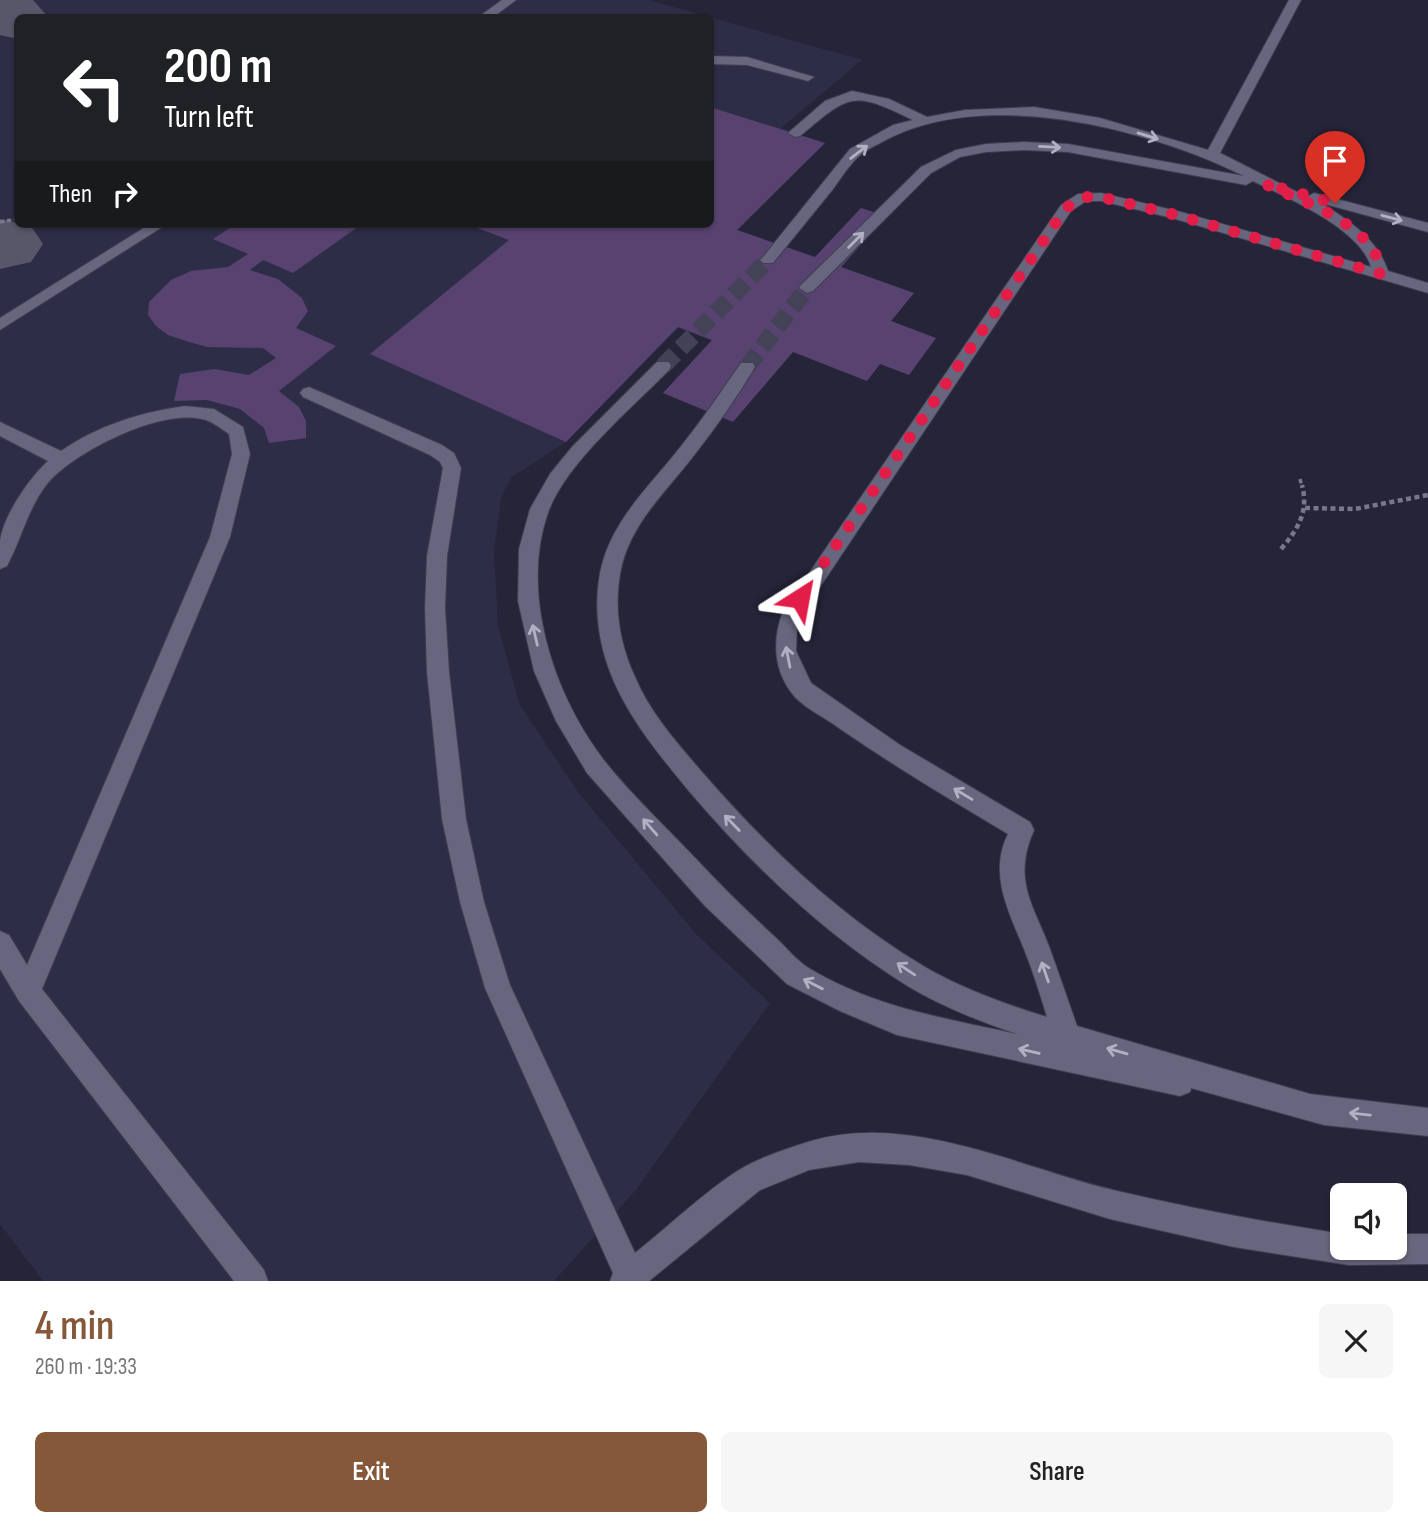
<!DOCTYPE html>
<meta charset="utf-8">
<style>
:root{--surface:#fff;--page:#f6f6f6;--text:#222;--muted:#767676;--accent:#85583a}
body{margin:0;font-family:"Sofia Sans Condensed",sans-serif;background:var(--page);color:var(--text);height:100vh;display:flex;flex-direction:column;font-size:26px;white-space:nowrap}
*{box-sizing:border-box;margin:0}
p{font-size:23px;color:var(--muted)}
.icon{flex:none;width:38px;height:38px;fill:none;stroke:currentColor;stroke-width:2;stroke-linecap:round;stroke-linejoin:round}
.map{position:relative;height:1281px;overflow:hidden}
.drawer{display:flex;flex-direction:column;background:var(--surface);flex:1}
.drawer>*{flex:none}
.top-card{position:absolute;left:14px;top:14px;width:700px;height:214px;border-radius:10px;box-shadow:0 2px 5px #0004;background:#202124;color:#fff;overflow:hidden}
.tools{position:absolute;left:1330px;top:1183px;display:grid;gap:14px}
.tools a{display:grid;place-items:center;width:77px;height:77px;border-radius:10px;background:var(--surface);box-shadow:0 2px 5px #0004;font-size:35px}
.pin{position:absolute;display:grid;place-items:center;width:60px;height:60px;color:#fff;margin:-72px -30px;border-radius:50% 50% 50% 0;rotate:-45deg;box-shadow:0 0 7px #0007}
.pin .icon{rotate:45deg}
.me{position:absolute;width:77px;margin:-38px;rotate:34deg;stroke-linejoin:round;filter:drop-shadow(0 0 5px #0008)}
.turn{display:flex;align-items:center;gap:24px;height:147px;padding:0 35px;font-size:32px}
.turn .icon{width:91px;height:91px;stroke-width:2.5}
.turn b{display:block;font-size:49px;line-height:60px}
.then{display:flex;align-items:center;height:66px;padding:0 35px;background:#0003;gap:14px;font-size:26px}
.round{display:grid;place-items:center;flex:none;width:74px;height:74px;border-radius:10px;background:var(--page)}
.headline{display:flex;align-items:center;justify-content:space-between;height:119px;padding:0 35px}
h1{font-size:42px;font-weight:600;line-height:52px;color:var(--accent)}
.cta{display:flex;gap:14px;margin-top:auto;padding:14px 35px}
.cta a{flex:1;height:80px;border-radius:10px;background:var(--accent);color:#fff;font-size:28px;font-weight:600;line-height:80px;text-align:center}
.cta a+a{background:var(--page);color:var(--text)}
.map>svg:first-child{display:block}
</style>
<div class="map">
<svg width="1428" height="1281" viewBox="0 0 1428 1281">
<rect width="100%" height="100%" fill="#252439"/>
<path fill="#2e2d48" fill-rule="evenodd" d="M0 0H649L862 60 781 128 825 143 738 230 815 257 861 208 886 216 842 267 914 293 891 321 936 338 909 375 880 364 867 381 793 352 733 422 663 393 712 341 678 328 566 442 512 477 501 498 494 552 498 626 520 705 578 792 697 935 770 1003 635 1191 554 1281H43L0 1224ZM18 18H710V224H18Z"/>
<g fill="none" stroke-linecap="round" stroke-linejoin="round">
<g fill="#58576a" fill-rule="evenodd">
<polygon points="0,0 33,0 49,18 18,18 18,39 0,35"/>
<polygon points="0,219 31,226 43,244 31,262 0,269"/>
</g>
</g>
<g fill="#58426f">
<polygon points="710,107 825,143 737,230 815,257 861,208 886,216 841,267 914,293 891,321 936,338 909,375 880,364 867,381 793,352 733,422 663,393 712,340 678,327 566,442 370,354 509,240 467,224 710,224"/>
<polygon points="236,224 362,224 293,273 263,260 250,270 278,279 302,298 308,311 296,328 336,346 279,391 299,407 306,421 306,438 269,443 264,428 240,409 207,400 174,401 180,374 214,369 249,375 276,358 263,348 207,347 189,342 168,335 156,326 148,315 149,302 171,280 191,271 228,267 248,254 213,239"/>
</g>
<g fill="none" stroke-linecap="round" stroke-linejoin="round">
<g stroke="#434256" stroke-width="17" stroke-dasharray="17 8" stroke-linecap="butt">
<polyline points="663,366 768,260"/>
<polyline points="747,367 807,288"/>
</g>
<g stroke="#403e50" stroke-width="2">
<g id="minor">
<polygon points="502,0 516,0 492,18 477,18"/>
<path d="M1289 0H1301L1220 153 1307 197 1314 193 1428 223V232L1321 203C1349 220 1378 240 1388 271L1428 283V293L1172 218 1101 201H1086L1071 211 802 614 797 627 796 651 811 683 900 745 1030 822 1034 830C1012 880 1033 904 1050 949 1059 974 1068 1000 1077 1026L1310 1094 1428 1108V1136L1324 1125 1191 1088 1190 1092 1180 1096 897 1035 840 1011 787 984 705 906 587 773 556 721 534 671 518 601 519 549 530 509 550 474 572 447 657 362H669L671 366 669 370C632 408 568 461 549 510 519 591 553 693 603 759 631 795 666 827 697 860 722 887 749 913 776 938 786 947 795 959 807 967 872 1007 944 1018 1017 1034 979 1021 940 1006 906 985 823 933 752 865 689 791 656 751 620 708 605 657 597 630 595 600 600 573 610 521 651 485 682 445 703 419 722 390 741 363H753L755 367C737 397 717 426 695 454 667 491 628 525 620 574 614 609 620 645 635 677 650 713 677 743 702 772 767 847 839 916 925 967 963 989 1005 1004 1047 1017 1040 994 1033 971 1024 949 1009 912 988 874 1008 834 951 800 894 766 839 728 826 718 806 709 795 697 773 672 772 640 783 611L1061 205 1078 194 1101 193 1181 212 1371 267C1360 228 1287 198 1253 181L1246 185 1068 152 1023 150 986 152 960 157 931 173 813 291 807 293 799 288 801 285 921 167 956 150 986 144 1023 142 1068 144 1244 176C1147 128 983 86 882 142 875 146 865 150 859 156 849 165 841 178 833 189 813 214 793 238 773 263H763L760 260 763 257 850 149 893 125 913 120C852 90 850 94 800 136L795 137 788 133 825 101 852 91 889 99 927 117 965 110 1034 107 1100 118 1208 150Z"/>
<polygon points="710,56 747,57 814,77 808,81 747,65 710,64"/>
<polygon points="150,224 167,224 0,330 0,318"/>
<path d="M309 387 442 445 454 453 461 468 447 556 445 608 449 672 466 819 484 902 510 985 635 1253C668 1227 704 1192 739 1170 758 1158 786 1149 808 1142 907 1111 1018 1167 1113 1190 1189 1208 1265 1222 1342 1234V1248H1395V1234H1428V1264L1349 1265 1234 1247 1110 1219 967 1175 909 1165 859 1162 809 1170 760 1190 649 1281H610L613 1273 485 988 460 902 442 819 427 672 425 608 427 556 443 468 440 462 430 455 303 397 300 393 303 389Z"/>
<path d="M185 406 214 409 243 427 250 454 230 537 42 989 264 1270 268 1281H234L19 1001 0 969V931L9 935 27 965 210 537 232 454 229 434C222 429 214 423 206 420 164 406 73 452 47 484 28 508 21 540 7 566L0 569C0 560 0 550 0 541 3 516 30 477 48 461L0 436V422L61 451C97 426 141 412 185 406Z"/>
</g>
</g>
<g stroke="#78788a" stroke-width="3.5" stroke-dasharray="4.5 2.5" stroke-linecap="butt">
<polyline points="0,222 18,219"/>
<polyline points="1300,479 1302,487"/>
</g>
<g stroke="#78788a" stroke-width="4.5" stroke-dasharray="5 3.5" stroke-linecap="butt">
<polyline points="1305,508 1355,509 1428,495"/>
<path d="M1281 549C1298 529 1309 512 1302 485"/>
</g>
<use href="#minor" fill="#67667e" fill-rule="evenodd"/>
</g>
<defs><path id="oneway-shaft" d="M-6 0H5M1.5-3L5.5 0L1.5 3" fill="none" stroke-width="1.6" stroke-linecap="round" stroke-linejoin="round" transform="scale(1.75)"/></defs>
<g stroke="#b1b1c3">
<use href="#oneway-shaft" transform="translate(1148 136) rotate(17)"/>
<use href="#oneway-shaft" transform="translate(1050 147) rotate(3)"/>
<use href="#oneway-shaft" transform="translate(859 152) rotate(-38)"/>
<use href="#oneway-shaft" transform="translate(1392 218) rotate(15)"/>
<use href="#oneway-shaft" transform="translate(856 240) rotate(-45)"/>
<use href="#oneway-shaft" transform="translate(535 635) rotate(-103)"/>
<use href="#oneway-shaft" transform="translate(788 657) rotate(-101)"/>
<use href="#oneway-shaft" transform="translate(963 794) rotate(-149)"/>
<use href="#oneway-shaft" transform="translate(732 823) rotate(-134)"/>
<use href="#oneway-shaft" transform="translate(650 827) rotate(-131)"/>
<use href="#oneway-shaft" transform="translate(906 969) rotate(-146)"/>
<use href="#oneway-shaft" transform="translate(1045 972) rotate(-109)"/>
<use href="#oneway-shaft" transform="translate(813 984) rotate(-153)"/>
<use href="#oneway-shaft" transform="translate(1029 1051) rotate(-167)"/>
<use href="#oneway-shaft" transform="translate(1117 1051) rotate(-164)"/>
<use href="#oneway-shaft" transform="translate(1360 1114) rotate(-174)"/>
</g>
<g fill="none" stroke-linecap="round" stroke-linejoin="round">
<path stroke="#e11d48" stroke-width="12" stroke-dasharray="0 21.6" d="M800 598 1066 208 1083 197H1101L1176 215 1381 274C1379 268 1378 259 1375 253 1355 219 1300 200 1265 184L1335 203"/>
</g>
</svg>
<div class="tools">
<a><svg class="icon" aria-label="sound" viewBox="0 0 24 24"><path d="M4 9h4l5-4v14l-5-4H4zM17 9q2 3 0 6"/></svg></a>
</div>
<div class="pin" style="left:1335px;top:203px;background:#d93025"><svg class="icon" aria-label="arrive" viewBox="0 0 24 24"><path d="M6 21V4h12l-3 4 3 4H6"/></svg></div>
<svg class="me" style="left:800px;top:598px" viewBox="-20 -20 40 40"><path d="M0-17L14 15 0 8-14 15z" fill="#e11d48" stroke="#fff" stroke-width="4"/></svg>
<div class="top-card">
<div class="turn"><svg class="icon" aria-label="left" viewBox="0 0 24 24"><path d="M17 20v-9H6M10 6l-5 5 5 5"/></svg><div><b>200 m</b>Turn left</div></div>
<div class="then">Then<svg class="icon" aria-label="right" viewBox="0 0 24 24"><path d="M7 20v-9h11M14 6l5 5-5 5"/></svg></div>
</div>
</div>
<section class="drawer">
<div class="headline"><div><h1>4 min</h1><p>260 m · 19:33</p></div><a class="round"><svg class="icon" aria-label="close" viewBox="0 0 24 24"><path d="M6 6l12 12M18 6L6 18"/></svg></a></div>
<div class="cta"><a>Exit</a><a>Share</a></div>
</section>
